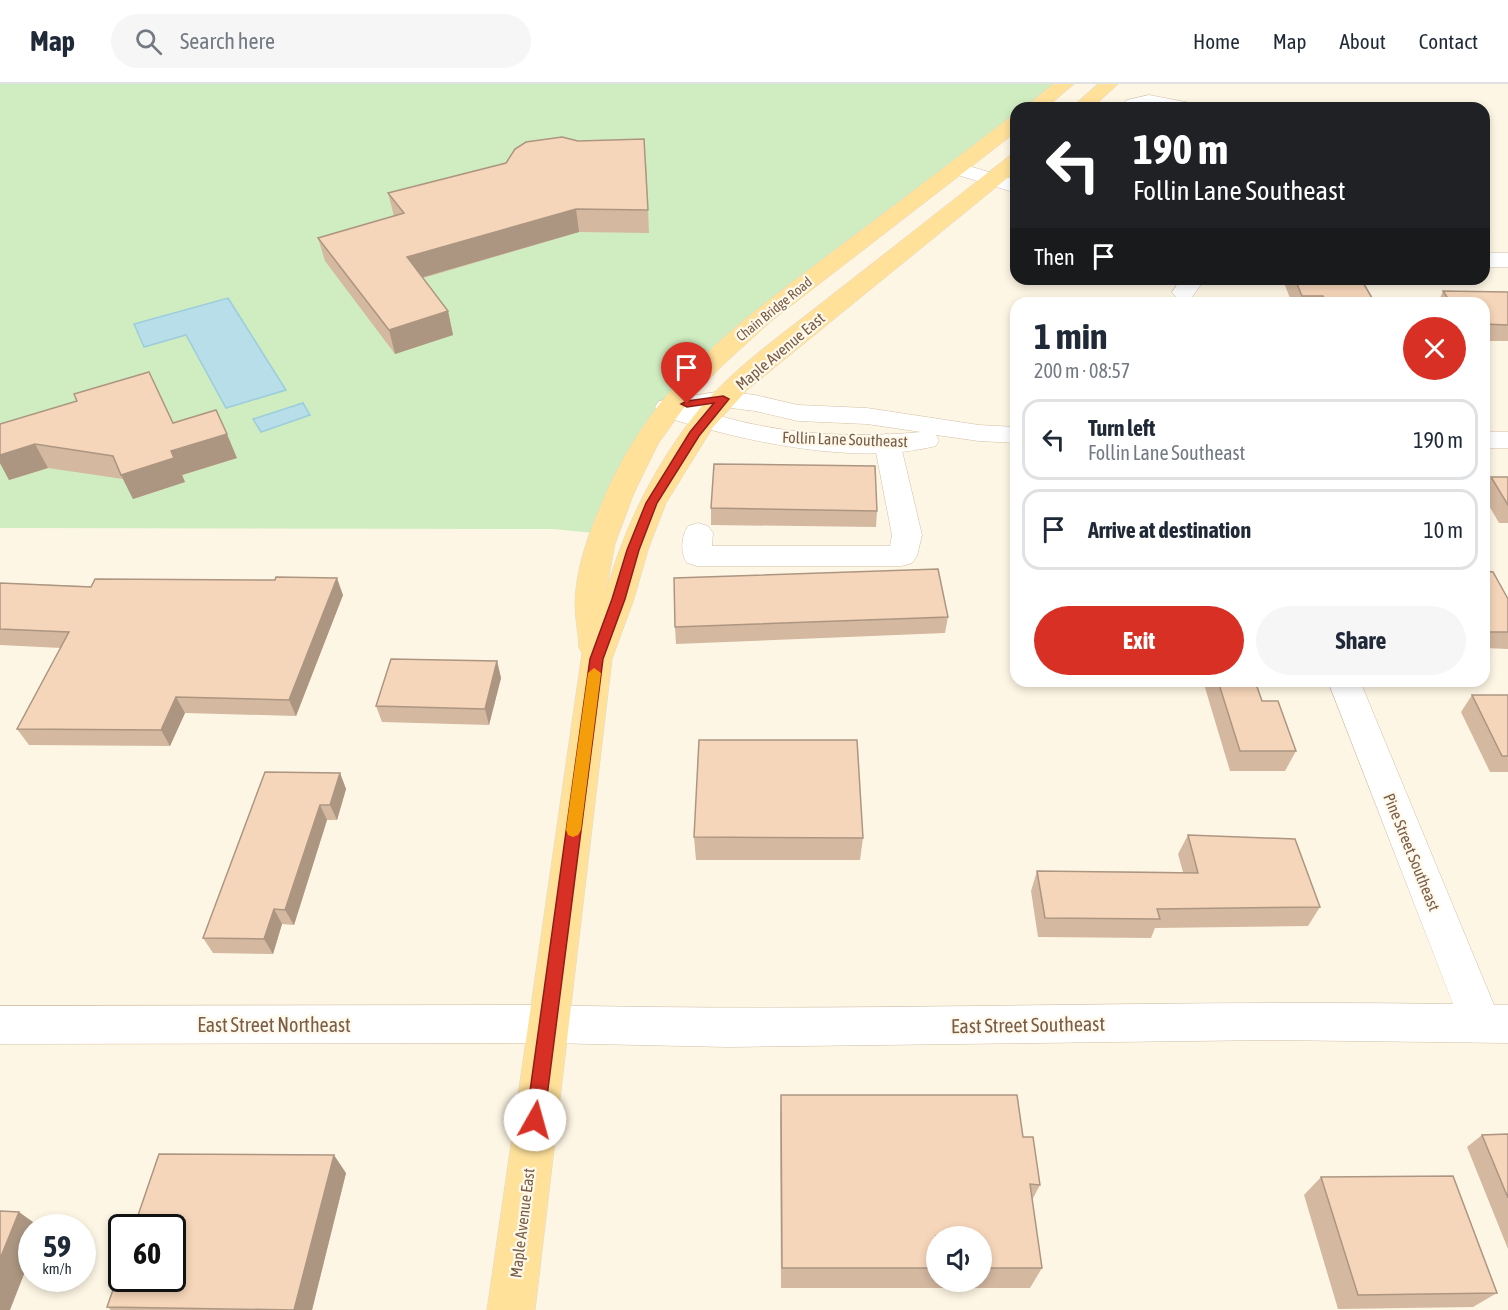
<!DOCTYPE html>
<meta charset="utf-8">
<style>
:root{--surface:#fff;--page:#f6f6f7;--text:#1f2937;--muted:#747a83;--line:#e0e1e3;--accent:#d93025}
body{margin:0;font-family:"Asap Condensed",sans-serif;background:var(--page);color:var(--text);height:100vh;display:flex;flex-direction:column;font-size:22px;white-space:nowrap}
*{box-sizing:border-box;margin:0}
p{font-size:20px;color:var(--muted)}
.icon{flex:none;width:33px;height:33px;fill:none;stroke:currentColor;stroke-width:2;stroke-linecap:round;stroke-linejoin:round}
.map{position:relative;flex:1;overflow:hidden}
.panel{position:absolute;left:1010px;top:213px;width:480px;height:390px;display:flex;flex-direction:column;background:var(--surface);border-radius:18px;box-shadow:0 3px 9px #0003}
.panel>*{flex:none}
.banner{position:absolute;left:1010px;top:18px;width:480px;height:183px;border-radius:18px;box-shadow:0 3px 9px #0003;background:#202124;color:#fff;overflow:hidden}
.controls{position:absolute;left:926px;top:1142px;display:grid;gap:12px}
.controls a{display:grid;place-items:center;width:66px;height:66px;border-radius:50%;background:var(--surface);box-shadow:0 3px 9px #0003;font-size:30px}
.speed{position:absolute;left:18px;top:1130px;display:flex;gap:12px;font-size:30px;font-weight:700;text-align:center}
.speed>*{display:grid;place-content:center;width:78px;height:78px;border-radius:50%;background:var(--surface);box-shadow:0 3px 9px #0003;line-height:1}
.speed small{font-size:15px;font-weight:400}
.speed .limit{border:3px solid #111;border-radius:9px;background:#fff;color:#111}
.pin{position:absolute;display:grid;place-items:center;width:51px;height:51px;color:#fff;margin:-62px -26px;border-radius:50% 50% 50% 0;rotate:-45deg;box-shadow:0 0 6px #0007}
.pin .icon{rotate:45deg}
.me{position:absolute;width:66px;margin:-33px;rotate:7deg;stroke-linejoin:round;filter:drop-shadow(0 0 4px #0008)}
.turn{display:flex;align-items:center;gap:21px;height:126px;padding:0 24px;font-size:27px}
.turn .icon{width:78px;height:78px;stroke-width:2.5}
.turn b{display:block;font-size:42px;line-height:51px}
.then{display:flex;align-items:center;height:57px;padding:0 24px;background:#0003;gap:12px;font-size:22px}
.round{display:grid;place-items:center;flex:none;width:63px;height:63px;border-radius:32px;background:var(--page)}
.headline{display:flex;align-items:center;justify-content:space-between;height:102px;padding:0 24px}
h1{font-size:36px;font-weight:700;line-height:45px}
.primary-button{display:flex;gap:12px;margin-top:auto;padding:12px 24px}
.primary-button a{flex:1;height:69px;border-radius:36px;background:var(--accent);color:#fff;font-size:24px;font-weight:700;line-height:69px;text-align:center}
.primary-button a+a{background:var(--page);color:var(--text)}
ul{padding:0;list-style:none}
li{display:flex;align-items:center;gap:18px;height:81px;margin:0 12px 9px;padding:0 12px;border:3px solid var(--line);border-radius:18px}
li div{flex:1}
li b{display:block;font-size:22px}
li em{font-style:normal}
header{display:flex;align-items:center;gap:36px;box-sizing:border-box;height:84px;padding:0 30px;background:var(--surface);border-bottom:2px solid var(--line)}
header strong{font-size:28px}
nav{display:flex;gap:33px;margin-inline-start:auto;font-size:21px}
.search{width:420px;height:54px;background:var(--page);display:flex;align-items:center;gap:15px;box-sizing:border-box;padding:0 21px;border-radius:33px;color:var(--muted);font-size:22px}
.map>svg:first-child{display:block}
</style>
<header>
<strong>Map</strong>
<div class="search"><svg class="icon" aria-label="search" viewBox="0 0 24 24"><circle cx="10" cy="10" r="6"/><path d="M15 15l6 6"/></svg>Search here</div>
<nav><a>Home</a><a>Map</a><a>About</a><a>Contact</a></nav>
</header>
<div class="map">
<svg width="1508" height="1226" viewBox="0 0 1508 1226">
<rect width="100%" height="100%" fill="#fef6e4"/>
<polygon fill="#d0edc1" points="0,0 1064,0 1033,24 1016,24 1015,37 762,233 668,323 603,450 553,445 0,444"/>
<g fill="#b7dee9" stroke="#9ccddc" stroke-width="1.5">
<polygon points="228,214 286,306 226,324 186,251 144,263 134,240"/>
<polygon points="303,319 310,331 261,348 253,335"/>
</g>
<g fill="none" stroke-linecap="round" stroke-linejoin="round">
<g stroke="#d0bea9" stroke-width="1">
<g id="street">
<polygon points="1149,11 1196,20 1199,24 1117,24 1127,16"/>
<polygon points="955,78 1016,96 1016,109 948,88 945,84 948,80"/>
<rect x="1484" y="169" width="24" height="14"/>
<polygon points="1181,195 1205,195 1192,213 1184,215 1176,213 1172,208"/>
<path d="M887 350 897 352 900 358 922 451 917 472 912 479 902 482H697L687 479C680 468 681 453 688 442L698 439 708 442 713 449 712 462H890L892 451 874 358 877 352Z"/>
<path d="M1328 597H1360L1494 921H1508V959L1271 956 728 963 547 959 533 953 527 940 533 927 547 921C849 929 1151 915 1453 920Z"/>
</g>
</g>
<g stroke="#d4bfa6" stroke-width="1">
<g id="secondary">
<path d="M723 307 755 311 798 321 867 324 979 341 1016 343V359L979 357 936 351 939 356 936 362C864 380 769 362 700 343 686 339 663 335 655 323L659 317ZM723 323 755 327 798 337 867 340 921 348C848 355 771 350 701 326Z"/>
<rect x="1484" y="348" width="24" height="16"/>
<polygon points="547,921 561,927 567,940 561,953 547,959 0,960 0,922"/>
</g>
</g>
<g stroke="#dfd8d3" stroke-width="1">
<g id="primary">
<polygon points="1053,0 1074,0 1046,24 1024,24"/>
<polygon points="1098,0 1118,0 1092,24 1071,24"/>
<path d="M1016 32V48L770 238 723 281 690 315 658 360 634 409 615 460 606 507C625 442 652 387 693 333 727 289 776 255 819 221 883 171 946 122 1009 72L1016 70V87L747 306 713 343 666 419 648 466 634 515 612 575 535 1226H487L582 569 579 564C578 545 573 525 576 505 579 477 589 449 600 423 649 303 729 246 828 171 889 125 949 80 1009 34Z"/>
</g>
</g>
<use href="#street" fill="#fff" fill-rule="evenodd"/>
<use href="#secondary" fill="#fff" fill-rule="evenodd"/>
<use href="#primary" fill="#ffe19a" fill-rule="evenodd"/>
</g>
<g fill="#d4b8a0" fill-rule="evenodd">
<polygon points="646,77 649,149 579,148 423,194 448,227 453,251 395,270 325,177 318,154 394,132 388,109 506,79"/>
<polygon points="1285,195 1361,195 1375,219 1292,219 1284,199"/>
<polygon points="1443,207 1508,208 1508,257 1484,257 1484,219 1438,219"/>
<polygon points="173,339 237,374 182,391 185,398 133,415 123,395 48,384 9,396 0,379 0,340"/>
<polygon points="1491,393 1508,393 1508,439 1499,439 1484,413 1484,405"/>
<polygon points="711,424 877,427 876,443 711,441"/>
<polygon points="1484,487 1508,515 1508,565 1484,564"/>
<polygon points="0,499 343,511 296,632 185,629 170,662 29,661 17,645 61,564 0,561"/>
<polygon points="948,533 945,549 676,560 675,543"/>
<polygon points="497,577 501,594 489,641 382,638 376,622"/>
<polygon points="1203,597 1255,597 1262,617 1296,667 1285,687 1230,687"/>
<polygon points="1472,611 1508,611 1508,688 1490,688 1461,628"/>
<polygon points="340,689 346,705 337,736 327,736 294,841 282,840 273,870 213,869 203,854"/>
<polygon points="1188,751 1320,823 1308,842 1155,844 1151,854 1038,853 1031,807 1037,787 1183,788 1178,770"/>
<polygon points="694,753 863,754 860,776 696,776"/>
<path d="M781 1011 1023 1053 1040 1101 1032 1116 1042 1184 1030 1204H781L780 1035ZM936 1152H981V1197H936Z"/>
<polygon points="1508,1050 1508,1165 1467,1063 1482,1051"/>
<polygon points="346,1089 312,1226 111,1226 107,1223"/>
<polygon points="1321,1093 1497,1209 1473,1223 1338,1225 1304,1111"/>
</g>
<g fill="#ac9682">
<polygon points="576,125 579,148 413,196 407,173"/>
<polygon points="448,227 453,251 395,270 389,246"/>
<polygon points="227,350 237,374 182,391 185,398 133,415 121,391 171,367"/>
<polygon points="35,360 48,384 9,396 0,379 0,371"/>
<polygon points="337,494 343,511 296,632 289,616"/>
<polygon points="497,577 501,594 489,641 485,625"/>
<polygon points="176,613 185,629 170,662 161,646"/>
<polygon points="340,689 346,705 337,736 330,721"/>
<polygon points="320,721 327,736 294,841 285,826"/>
<polygon points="274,825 282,840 273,870 264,855"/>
<polygon points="334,1071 346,1089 312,1226 294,1226"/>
<polygon points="19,1128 40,1143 32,1143 32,1170 10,1226 0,1226 0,1175"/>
</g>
<g fill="#f6d6ba" stroke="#ac9682" stroke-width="1.5">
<polygon points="562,53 578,57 644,55 648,126 576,125 407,173 448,227 389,246 318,154 404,129 388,109 506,79 515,65 526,58"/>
<polygon points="1295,195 1361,195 1375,219 1327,219 1323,212 1302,212"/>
<polygon points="1443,207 1508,208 1508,241 1484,240 1484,219 1451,219"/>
<polygon points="149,288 173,339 216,326 227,350 171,367 174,374 121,391 113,372 35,360 0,371 0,340 77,317 74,310"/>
<polygon points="714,380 875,382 877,427 711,424"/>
<polygon points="1491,393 1508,393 1508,421"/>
<polygon points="938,485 948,533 675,543 674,494"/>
<polygon points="1484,487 1493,488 1508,515 1508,548 1484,548"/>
<polygon points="276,493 337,494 289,616 176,613 161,646 17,645 69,548 0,545 0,499 91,503 95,495 275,496"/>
<polygon points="391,575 497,577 485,625 376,622"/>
<polygon points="1218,597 1255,597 1262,617 1278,617 1296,667 1240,667"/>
<polygon points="1472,611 1508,611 1508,672 1502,672"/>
<polygon points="699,656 857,656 863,754 694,753"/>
<polygon points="265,688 340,689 330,721 320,721 285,826 274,825 264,855 203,854"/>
<polygon points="1188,751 1295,755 1320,823 1157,825 1160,835 1045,834 1037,787 1198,789"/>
<polygon points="781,1011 1017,1011 1023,1053 1033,1053 1040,1101 1030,1100 1042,1184 981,1184 981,1152 936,1152 936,1184 782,1184"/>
<polygon points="1508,1050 1508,1114 1482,1051"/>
<polygon points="159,1070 334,1071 294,1226 107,1223 122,1180 122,1194 172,1194 172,1143 134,1143"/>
<polygon points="1453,1092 1497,1209 1358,1211 1321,1093"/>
<polygon points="0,1127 19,1128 0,1175"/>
</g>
<polygon fill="#d93025" stroke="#8d1f18" stroke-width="1.5" points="723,312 729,315 699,352 657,419 639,466 625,515 603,575 544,1036 541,1043 535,1045 529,1043 526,1036 590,575 612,515 627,466 646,419 690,348 714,319 687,323 681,320 687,317"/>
<polygon fill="#f59e0b" points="594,584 601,589 581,746 578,751 573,753 568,751 566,746 588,589"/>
<g text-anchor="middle" stroke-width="4.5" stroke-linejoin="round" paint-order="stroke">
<g font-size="14" fill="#795d47" stroke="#fff9ec">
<text transform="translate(774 225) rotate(-39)" y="5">Chain Bridge Road</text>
</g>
<g font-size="16" fill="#795d47" stroke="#fff9ec">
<text transform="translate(780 267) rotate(-40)" y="6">Maple Avenue East</text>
<text transform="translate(845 355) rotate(2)" y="6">Follin Lane Southeast</text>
<text transform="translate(1412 768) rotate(68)" y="6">Pine Street Southeast</text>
<text transform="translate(522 1139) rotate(-83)" y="6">Maple Avenue East</text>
</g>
<g font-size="20" fill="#795d47" stroke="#fff9ec">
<text x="274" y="948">East Street Northeast</text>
<text transform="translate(1028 941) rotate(-1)" y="7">East Street Southeast</text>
</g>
</g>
</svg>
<div class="controls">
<a><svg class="icon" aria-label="sound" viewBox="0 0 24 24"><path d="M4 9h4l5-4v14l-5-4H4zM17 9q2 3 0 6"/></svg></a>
</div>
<div class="speed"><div>59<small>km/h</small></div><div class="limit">60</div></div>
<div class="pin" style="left:687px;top:320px;background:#d93025"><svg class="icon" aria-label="arrive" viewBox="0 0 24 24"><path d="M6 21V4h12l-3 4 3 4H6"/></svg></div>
<svg class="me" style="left:535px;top:1036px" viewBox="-20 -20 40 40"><circle r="19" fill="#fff"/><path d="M0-13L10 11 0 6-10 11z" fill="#d93025"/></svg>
<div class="banner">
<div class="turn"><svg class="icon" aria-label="left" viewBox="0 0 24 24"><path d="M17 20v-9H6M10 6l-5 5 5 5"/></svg><div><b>190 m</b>Follin Lane Southeast</div></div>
<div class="then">Then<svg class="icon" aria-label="arrive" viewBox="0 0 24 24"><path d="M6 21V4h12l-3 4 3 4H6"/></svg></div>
</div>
<section class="panel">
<div class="headline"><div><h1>1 min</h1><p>200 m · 08:57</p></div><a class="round" style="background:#d93025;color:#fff"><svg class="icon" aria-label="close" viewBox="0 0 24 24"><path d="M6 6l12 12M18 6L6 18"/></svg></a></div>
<ul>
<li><svg class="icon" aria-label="left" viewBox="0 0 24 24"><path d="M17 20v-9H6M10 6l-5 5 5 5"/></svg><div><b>Turn left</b><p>Follin Lane Southeast</p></div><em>190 m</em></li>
<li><svg class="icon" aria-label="arrive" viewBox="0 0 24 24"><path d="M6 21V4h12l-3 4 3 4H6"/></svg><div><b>Arrive at destination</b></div><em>10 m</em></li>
</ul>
<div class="primary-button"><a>Exit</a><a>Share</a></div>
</section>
</div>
